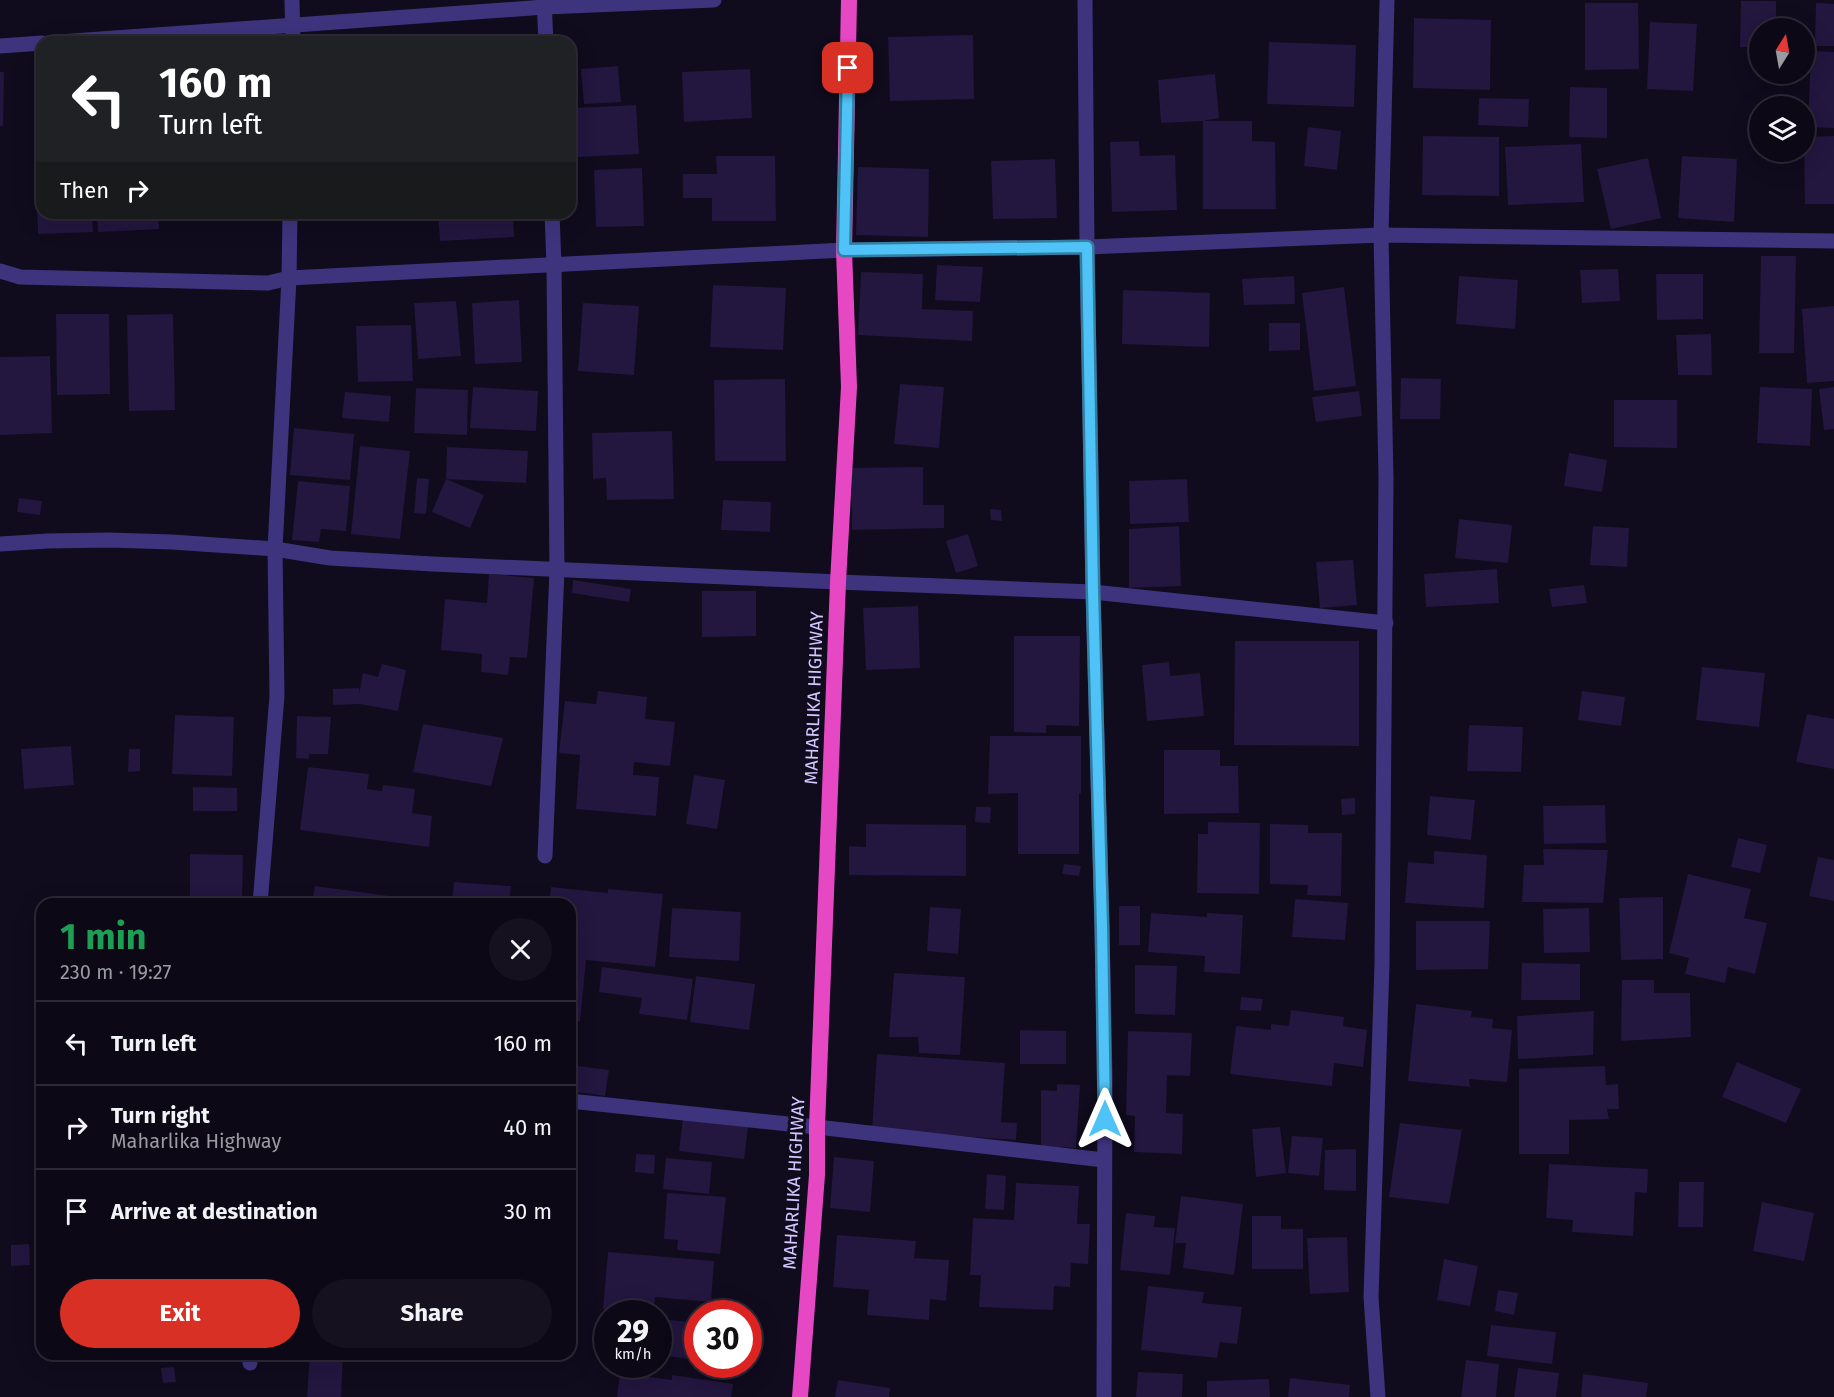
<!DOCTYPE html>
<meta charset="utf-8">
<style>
:root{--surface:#0c0816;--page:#15111f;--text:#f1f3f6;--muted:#9a9aa1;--line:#2c2935;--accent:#d93025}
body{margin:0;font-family:"Fira Sans",sans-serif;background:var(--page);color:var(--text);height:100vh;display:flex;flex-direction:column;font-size:22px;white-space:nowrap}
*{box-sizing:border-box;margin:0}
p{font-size:20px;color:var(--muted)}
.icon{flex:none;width:33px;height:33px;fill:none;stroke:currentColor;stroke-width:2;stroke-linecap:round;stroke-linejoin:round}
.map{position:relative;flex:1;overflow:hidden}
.sheet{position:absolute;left:36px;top:898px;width:540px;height:462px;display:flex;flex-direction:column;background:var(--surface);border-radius:18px;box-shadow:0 6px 24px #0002,0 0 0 2px var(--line)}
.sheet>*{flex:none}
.hud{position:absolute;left:36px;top:36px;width:540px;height:183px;border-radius:18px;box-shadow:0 6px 24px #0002,0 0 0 2px var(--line);background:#202124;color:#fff;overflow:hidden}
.needle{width:39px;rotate:11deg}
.tools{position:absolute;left:1749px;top:18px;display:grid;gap:12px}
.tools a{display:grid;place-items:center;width:66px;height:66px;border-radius:50%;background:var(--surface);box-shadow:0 6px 24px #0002,0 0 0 2px var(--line);font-size:30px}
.speed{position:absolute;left:594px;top:1300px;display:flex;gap:12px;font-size:30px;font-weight:700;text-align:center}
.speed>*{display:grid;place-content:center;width:78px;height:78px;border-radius:50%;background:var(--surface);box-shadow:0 6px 24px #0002,0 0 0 2px var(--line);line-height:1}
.speed small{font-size:15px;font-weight:400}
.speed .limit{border:9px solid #d22;background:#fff;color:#111}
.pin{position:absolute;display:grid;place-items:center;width:51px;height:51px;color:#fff;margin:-26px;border-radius:12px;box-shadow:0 3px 9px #0006}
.me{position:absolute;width:66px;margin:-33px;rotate:0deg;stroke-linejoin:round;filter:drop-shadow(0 0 4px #0008)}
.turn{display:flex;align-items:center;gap:21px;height:126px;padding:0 24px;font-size:27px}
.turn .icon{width:78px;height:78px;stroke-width:2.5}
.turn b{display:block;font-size:42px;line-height:51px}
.then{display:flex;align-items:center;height:57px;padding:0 24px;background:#0003;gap:12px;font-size:22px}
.round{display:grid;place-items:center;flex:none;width:63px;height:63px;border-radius:32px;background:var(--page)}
.head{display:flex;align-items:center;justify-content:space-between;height:102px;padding:0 24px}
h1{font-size:36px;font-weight:700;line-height:45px;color:#1e9e55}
.cta{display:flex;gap:12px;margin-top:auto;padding:12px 24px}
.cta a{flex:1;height:69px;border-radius:36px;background:var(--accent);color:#fff;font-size:24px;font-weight:700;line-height:69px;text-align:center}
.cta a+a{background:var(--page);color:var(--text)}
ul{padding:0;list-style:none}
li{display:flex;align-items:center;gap:18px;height:84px;padding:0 24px;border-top:2px solid var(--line)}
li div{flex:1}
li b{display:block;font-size:22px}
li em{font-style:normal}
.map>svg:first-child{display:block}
</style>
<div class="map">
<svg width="1834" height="1397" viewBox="0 0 1834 1397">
<rect width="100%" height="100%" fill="#100b1d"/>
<g fill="#23163f">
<polygon points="1741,1 1776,1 1776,28 1760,28 1760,47 1740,47"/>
<polygon points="1585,3 1638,3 1639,69 1585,70"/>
<polygon points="1816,3 1834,4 1834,46 1815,46"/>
<polygon points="1414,18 1491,20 1490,90 1413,88"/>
<polygon points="1650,22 1697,24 1693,91 1647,89"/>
<polygon points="973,35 974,99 890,101 888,37"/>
<polygon points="1269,42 1356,45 1354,107 1267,104"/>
<polygon points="1811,51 1834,52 1834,128 1808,127"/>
<polygon points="618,66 621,102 584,104 581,69"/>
<polygon points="750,69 752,118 684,122 682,72"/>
<polygon points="0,72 4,72 3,126 0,126"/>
<polygon points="1215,74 1219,118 1203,121 1161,123 1158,80"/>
<polygon points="1570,87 1607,88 1607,138 1569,137"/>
<polygon points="1479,98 1529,99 1528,127 1478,125"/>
<polygon points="636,105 639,154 577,157 574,108"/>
<polygon points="1203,121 1252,121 1252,141 1275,142 1276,209 1203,209"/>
<polygon points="1308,127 1341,131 1337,170 1304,166"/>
<polygon points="1423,136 1499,137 1499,196 1422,195"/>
<polygon points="1834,136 1834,204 1805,204 1804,137"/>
<polygon points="1139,141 1140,156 1175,155 1177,210 1112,212 1110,142"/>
<polygon points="35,144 42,144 42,213 92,213 93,232 38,234"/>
<polygon points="1581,144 1584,202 1508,205 1505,147"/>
<polygon points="716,156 775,156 776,221 712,221 712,198 683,198 683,174 717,174"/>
<polygon points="1682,156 1737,159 1734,222 1678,218"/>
<polygon points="1648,158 1661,218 1611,229 1597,169"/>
<polygon points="1055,159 1057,218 993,219 991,161"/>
<polygon points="858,167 929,169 928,237 856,235"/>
<polygon points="642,168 644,226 596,227 594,170"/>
<polygon points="97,213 158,213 159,229 98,232"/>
<polygon points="438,213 513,213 514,237 440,241"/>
<polygon points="1761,256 1796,256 1794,353 1759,353"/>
<polygon points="937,265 983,267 980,302 935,300"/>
<polygon points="1618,269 1620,301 1582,303 1580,270"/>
<polygon points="861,272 923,274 922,309 973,311 972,341 858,335"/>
<polygon points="1656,274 1703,274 1703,319 1657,320"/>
<polygon points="1294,276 1295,304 1244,305 1242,279"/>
<polygon points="1459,276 1518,280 1515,329 1456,324"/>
<polygon points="713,285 786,288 783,350 710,347"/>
<polygon points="1344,287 1356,386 1314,391 1302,293"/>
<polygon points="1123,290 1210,293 1209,347 1122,344"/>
<polygon points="519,300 522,362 475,364 472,303"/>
<polygon points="456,301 461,356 418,359 414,303"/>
<polygon points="583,303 639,306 634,375 578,371"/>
<polygon points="1834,306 1834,381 1807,383 1802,309"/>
<polygon points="56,314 109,314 110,394 57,395"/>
<polygon points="173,314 175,410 129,411 127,315"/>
<polygon points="1269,323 1300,323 1300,350 1269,351"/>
<polygon points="411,325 413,381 358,382 356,326"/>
<polygon points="1711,334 1712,375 1678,375 1676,335"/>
<polygon points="50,356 52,433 0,435 0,357"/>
<polygon points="1401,378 1441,379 1440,419 1400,419"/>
<polygon points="785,379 786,461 715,461 714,380"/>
<polygon points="900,384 944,387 939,448 894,444"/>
<polygon points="473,387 538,391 536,431 470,428"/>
<polygon points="1760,387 1812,389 1810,446 1757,443"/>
<polygon points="1834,387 1834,429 1824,430 1819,389"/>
<polygon points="416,388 468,390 467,435 414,433"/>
<polygon points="1359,391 1362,416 1316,422 1312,397"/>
<polygon points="345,392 391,396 389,422 342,418"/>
<polygon points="1614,400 1677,400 1677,448 1614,447"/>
<polygon points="294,428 354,434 350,480 290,475"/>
<polygon points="672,431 674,499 607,500 606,478 593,479 592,433"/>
<polygon points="360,446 410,451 400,539 351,534"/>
<polygon points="447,447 528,451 526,483 446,479"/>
<polygon points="1569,453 1607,460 1602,492 1564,486"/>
<polygon points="923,467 923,505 944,505 944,528 852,530 852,468"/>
<polygon points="417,478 429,479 426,514 414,513"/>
<polygon points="446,479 484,495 470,528 432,512"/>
<polygon points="1187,479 1189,522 1130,524 1129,481"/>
<polygon points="298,481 350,486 346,531 321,529 319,542 292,540"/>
<polygon points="19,498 42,501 40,515 17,512"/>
<polygon points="723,500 771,502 770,532 721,530"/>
<polygon points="990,509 1001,510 1002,521 991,520"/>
<polygon points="1459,519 1512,525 1508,563 1455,558"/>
<polygon points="1179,526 1181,586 1129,588 1129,529"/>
<polygon points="1593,526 1629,528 1627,567 1590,565"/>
<polygon points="968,534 978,566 956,573 946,541"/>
<polygon points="1353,560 1357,605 1320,608 1316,562"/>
<polygon points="1497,569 1499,603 1426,607 1424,574"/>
<polygon points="489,574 534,578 527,658 510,657 508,675 481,672 482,654 441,650 445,599 487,603"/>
<polygon points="573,580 631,589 629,602 572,593"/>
<polygon points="1584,585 1587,603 1552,607 1549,589"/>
<polygon points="702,591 756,591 756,636 702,637"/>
<polygon points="918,606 920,668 866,670 863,608"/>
<polygon points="1014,636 1080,636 1079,726 1046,725 1046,733 1014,732"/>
<polygon points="1235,641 1359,641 1359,746 1234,745"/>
<polygon points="1169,662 1170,676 1200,673 1204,716 1147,721 1142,665"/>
<polygon points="382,664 406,670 398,711 360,704 333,705 333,689 359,688 359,694 363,673 378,677"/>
<polygon points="1702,667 1765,673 1759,727 1696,720"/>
<polygon points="598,691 647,697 645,719 675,722 670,766 634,762 633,775 659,777 656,816 576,809 580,755 559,753 565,701 596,704"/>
<polygon points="1582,691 1625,697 1621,726 1578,720"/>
<polygon points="1807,714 1834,719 1834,769 1796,762"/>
<polygon points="175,715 234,717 232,776 172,774"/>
<polygon points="297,716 331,717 328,754 309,754 309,759 296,758"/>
<polygon points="423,724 503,738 491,786 413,772"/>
<polygon points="1469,725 1523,727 1521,772 1467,771"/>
<polygon points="990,736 1081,736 1081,794 1079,793 1079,854 1018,854 1018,793 988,794"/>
<polygon points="71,746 74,785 24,789 21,749"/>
<polygon points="129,749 140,749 140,771 128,772"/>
<polygon points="1164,750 1220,750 1220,766 1238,766 1239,813 1164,814"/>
<polygon points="308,767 369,774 367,789 382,791 383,785 415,789 412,813 432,816 429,847 300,830"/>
<polygon points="694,775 725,780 717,829 686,824"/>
<polygon points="193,787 237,788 237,811 193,811"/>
<polygon points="1430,796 1475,800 1471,840 1427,835"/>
<polygon points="1355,798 1355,814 1342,815 1341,799"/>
<polygon points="1605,805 1606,843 1544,844 1543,806"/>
<polygon points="976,807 991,807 990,823 975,822"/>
<polygon points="1208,822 1260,823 1259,894 1197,893 1198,834 1208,834"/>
<polygon points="866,824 966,825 966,876 849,875 849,846 866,847"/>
<polygon points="1270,824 1308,825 1308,833 1342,833 1341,896 1307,895 1308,885 1270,884"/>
<polygon points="1738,838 1767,845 1760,873 1731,867"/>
<polygon points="1543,849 1608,850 1603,903 1522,902 1524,865 1544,865"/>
<polygon points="1434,851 1487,855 1484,908 1405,903 1408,862 1434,864"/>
<polygon points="190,854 243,855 242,904 190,903"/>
<polygon points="1818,857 1834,860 1834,901 1809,896"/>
<polygon points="1064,864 1081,866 1079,876 1062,874"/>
<polygon points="1688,874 1751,889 1744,918 1767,923 1755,974 1728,967 1725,983 1685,974 1689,958 1669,953"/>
<polygon points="454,882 511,886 509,904 452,904"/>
<polygon points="315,886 389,896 387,904 296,904 297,896 313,898"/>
<polygon points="551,887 608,893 608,889 663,894 655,967 586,960 580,1021 570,1021 570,904 549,904"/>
<polygon points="1663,897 1663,959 1621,960 1619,898"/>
<polygon points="1295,899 1348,903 1345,940 1292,937"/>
<rect x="1119" y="906" width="21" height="39"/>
<polygon points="930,907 961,909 958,954 927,951"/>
<polygon points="672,908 741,912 739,961 669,957"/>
<polygon points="1589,908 1590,952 1544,953 1543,909"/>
<polygon points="1151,913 1207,917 1207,913 1243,915 1240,974 1204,972 1205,956 1148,952"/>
<polygon points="1416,921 1490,921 1488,969 1416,970"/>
<polygon points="1522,963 1580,964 1580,1000 1521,1000"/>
<polygon points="1135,965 1177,966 1175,1015 1135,1014"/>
<polygon points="602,967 693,979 687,1020 639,1014 642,998 599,992"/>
<polygon points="894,973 965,977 960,1055 919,1053 918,1037 889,1037"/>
<polygon points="696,976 755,984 749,1030 690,1022"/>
<polygon points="1622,980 1654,980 1654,993 1690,993 1691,1037 1621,1041"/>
<polygon points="1241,997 1263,999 1261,1011 1240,1010"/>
<polygon points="1416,1004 1472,1011 1471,1017 1493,1019 1492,1028 1512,1030 1507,1082 1469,1079 1470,1087 1408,1081"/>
<polygon points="1291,1010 1344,1017 1343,1026 1367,1030 1363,1067 1334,1063 1332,1086 1230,1074 1236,1026 1271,1030 1271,1024 1289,1026"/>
<polygon points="1594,1011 1593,1055 1518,1059 1517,1016"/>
<polygon points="570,1028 576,1028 571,1060 570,1060"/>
<polygon points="1020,1030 1066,1031 1066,1064 1020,1064"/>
<polygon points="1128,1031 1192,1033 1190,1076 1167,1075 1166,1113 1183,1114 1182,1154 1134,1152 1135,1116 1126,1115"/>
<polygon points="877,1054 1005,1063 1001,1122 1017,1123 1016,1140 872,1130"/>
<polygon points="1737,1062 1801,1089 1786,1123 1722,1097"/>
<polygon points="570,1065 609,1070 605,1096 570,1091"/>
<polygon points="1605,1066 1606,1085 1618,1084 1619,1109 1607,1109 1609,1119 1569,1120 1569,1154 1519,1154 1519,1069"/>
<polygon points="1057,1084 1080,1085 1076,1148 1041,1146 1041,1090 1057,1091"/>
<polygon points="683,1118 748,1127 744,1159 679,1151"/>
<polygon points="1400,1123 1462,1130 1449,1204 1389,1197"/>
<polygon points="1280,1127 1286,1173 1256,1177 1252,1129"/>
<polygon points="1292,1136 1323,1138 1319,1176 1288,1173"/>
<polygon points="1356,1149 1356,1191 1324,1190 1325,1150"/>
<polygon points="636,1154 655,1155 654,1174 635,1172"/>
<polygon points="834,1157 874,1161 870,1212 830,1208"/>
<polygon points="666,1158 712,1162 709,1194 663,1189"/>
<polygon points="1549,1164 1648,1169 1647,1193 1635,1192 1633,1236 1572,1232 1573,1220 1546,1218"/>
<polygon points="987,1174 1006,1176 1004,1210 985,1209"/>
<polygon points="1679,1182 1704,1182 1703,1227 1678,1227"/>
<polygon points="1016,1183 1079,1186 1077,1224 1090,1224 1088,1264 1071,1263 1070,1287 1054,1286 1053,1310 979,1307 981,1275 970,1275 973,1218 1014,1220"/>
<polygon points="667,1193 726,1197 720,1254 677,1250 678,1240 664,1239"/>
<polygon points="1181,1196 1243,1204 1234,1275 1183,1268 1186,1243 1175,1243"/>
<polygon points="1762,1202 1814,1213 1804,1261 1753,1251"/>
<polygon points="1126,1213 1155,1216 1154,1227 1175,1228 1170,1275 1120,1270"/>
<polygon points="1252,1216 1281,1216 1281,1229 1303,1229 1303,1269 1252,1269"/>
<polygon points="837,1235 916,1241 914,1258 949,1260 946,1301 930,1299 929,1320 867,1315 869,1290 833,1287"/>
<polygon points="1347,1237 1349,1292 1310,1294 1307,1238"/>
<polygon points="29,1244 30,1265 11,1266 11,1245"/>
<polygon points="608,1252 714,1261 711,1302 655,1297 654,1313 603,1309"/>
<polygon points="1444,1259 1478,1266 1470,1306 1437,1300"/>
<polygon points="1148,1286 1204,1292 1202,1303 1242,1307 1237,1344 1220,1342 1217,1358 1141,1350"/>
<polygon points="1498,1290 1518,1293 1514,1315 1495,1311"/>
<polygon points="660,1319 698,1323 698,1360 658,1355"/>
<polygon points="1491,1325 1556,1332 1552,1364 1487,1356"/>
<polygon points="310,1354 343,1354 341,1397 307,1397"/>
<polygon points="1466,1360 1499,1364 1496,1397 1461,1397"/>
<polygon points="174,1367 176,1382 163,1383 161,1368"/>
<polygon points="1518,1368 1559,1373 1556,1397 1514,1397"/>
<polygon points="1138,1372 1183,1374 1182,1397 1136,1397"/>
<polygon points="620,1373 672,1380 672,1375 733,1384 731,1397 617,1397"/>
<polygon points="1583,1374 1648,1383 1646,1397 1581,1397"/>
<polygon points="1290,1378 1350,1385 1349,1397 1288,1397"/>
<polygon points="1269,1379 1270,1397 1207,1397 1207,1381"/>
<polygon points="838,1380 890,1388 889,1397 835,1397"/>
</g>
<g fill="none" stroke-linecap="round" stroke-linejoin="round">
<g stroke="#3e347e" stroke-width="15">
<polyline points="292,0 293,42"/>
<polyline points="544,0 546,42"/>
<polyline points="1085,0 1087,247 1093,592 1102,927 1105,1077 1104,1397"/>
<polyline points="59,42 545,7 714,0"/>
<polyline points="0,46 42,43"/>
<polyline points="0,271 20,277 268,283 289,278 844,250 1087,247 1381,235 1834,241"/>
<polyline points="0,544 48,541 109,540 172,542 275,549 330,558 433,564 838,582 1093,592 1386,623"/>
<polyline points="545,856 557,570 554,266 552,213"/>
<polyline points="260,904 277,696 275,549 289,278 290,213"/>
<polyline points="570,1101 817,1127 1104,1160"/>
<polyline points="249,1354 250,1363"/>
<polyline points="1378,1397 1371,1297 1382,964 1386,478 1381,235 1387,0"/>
</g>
<polyline stroke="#e648c4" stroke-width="16" points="800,1397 817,1175 817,1127 838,582 849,387 844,250 849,0"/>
</g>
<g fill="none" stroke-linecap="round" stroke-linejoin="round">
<g stroke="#337fa1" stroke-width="15">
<polyline id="route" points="848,68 844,250 1087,247 1093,591 1102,927 1105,1119"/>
</g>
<use href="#route" stroke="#4fc3f7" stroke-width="10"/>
</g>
<g text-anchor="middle" stroke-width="6" stroke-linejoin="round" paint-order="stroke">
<g font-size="18" fill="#d3c7ff" stroke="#100b1d">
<text transform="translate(814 698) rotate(-88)" y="6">MAHARLIKA HIGHWAY</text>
<text transform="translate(794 1183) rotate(-87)" y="6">MAHARLIKA HIGHWAY</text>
</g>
</g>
</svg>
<div class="tools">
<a><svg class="needle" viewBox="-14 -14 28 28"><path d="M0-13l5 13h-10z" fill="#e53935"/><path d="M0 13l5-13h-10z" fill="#9a9aa1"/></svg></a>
<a><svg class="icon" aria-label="layers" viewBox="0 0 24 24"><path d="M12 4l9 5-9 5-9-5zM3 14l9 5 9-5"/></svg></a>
</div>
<div class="speed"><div>29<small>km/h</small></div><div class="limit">30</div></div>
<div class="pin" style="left:848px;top:68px;background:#d93025"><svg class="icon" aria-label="arrive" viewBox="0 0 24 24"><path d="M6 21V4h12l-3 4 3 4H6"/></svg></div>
<svg class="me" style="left:1105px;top:1119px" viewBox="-20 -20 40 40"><path d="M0-17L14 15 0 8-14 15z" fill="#4fc3f7" stroke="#fff" stroke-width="4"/></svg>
<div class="hud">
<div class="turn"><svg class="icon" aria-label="left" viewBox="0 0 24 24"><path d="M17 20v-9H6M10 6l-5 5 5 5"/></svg><div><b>160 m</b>Turn left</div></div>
<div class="then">Then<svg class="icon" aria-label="right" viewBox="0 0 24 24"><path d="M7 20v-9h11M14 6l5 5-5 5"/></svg></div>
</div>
<section class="sheet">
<div class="head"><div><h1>1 min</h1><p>230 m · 19:27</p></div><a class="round"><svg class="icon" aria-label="close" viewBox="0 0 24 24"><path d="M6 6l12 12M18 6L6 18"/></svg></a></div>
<ul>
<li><svg class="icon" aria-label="left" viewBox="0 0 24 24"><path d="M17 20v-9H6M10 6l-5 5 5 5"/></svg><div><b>Turn left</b></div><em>160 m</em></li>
<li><svg class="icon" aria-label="right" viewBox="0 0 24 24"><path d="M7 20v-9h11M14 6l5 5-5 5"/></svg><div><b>Turn right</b><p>Maharlika Highway</p></div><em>40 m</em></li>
<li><svg class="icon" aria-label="arrive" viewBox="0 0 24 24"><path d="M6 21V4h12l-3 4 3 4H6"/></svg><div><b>Arrive at destination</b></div><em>30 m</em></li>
</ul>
<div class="cta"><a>Exit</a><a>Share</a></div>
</section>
</div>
